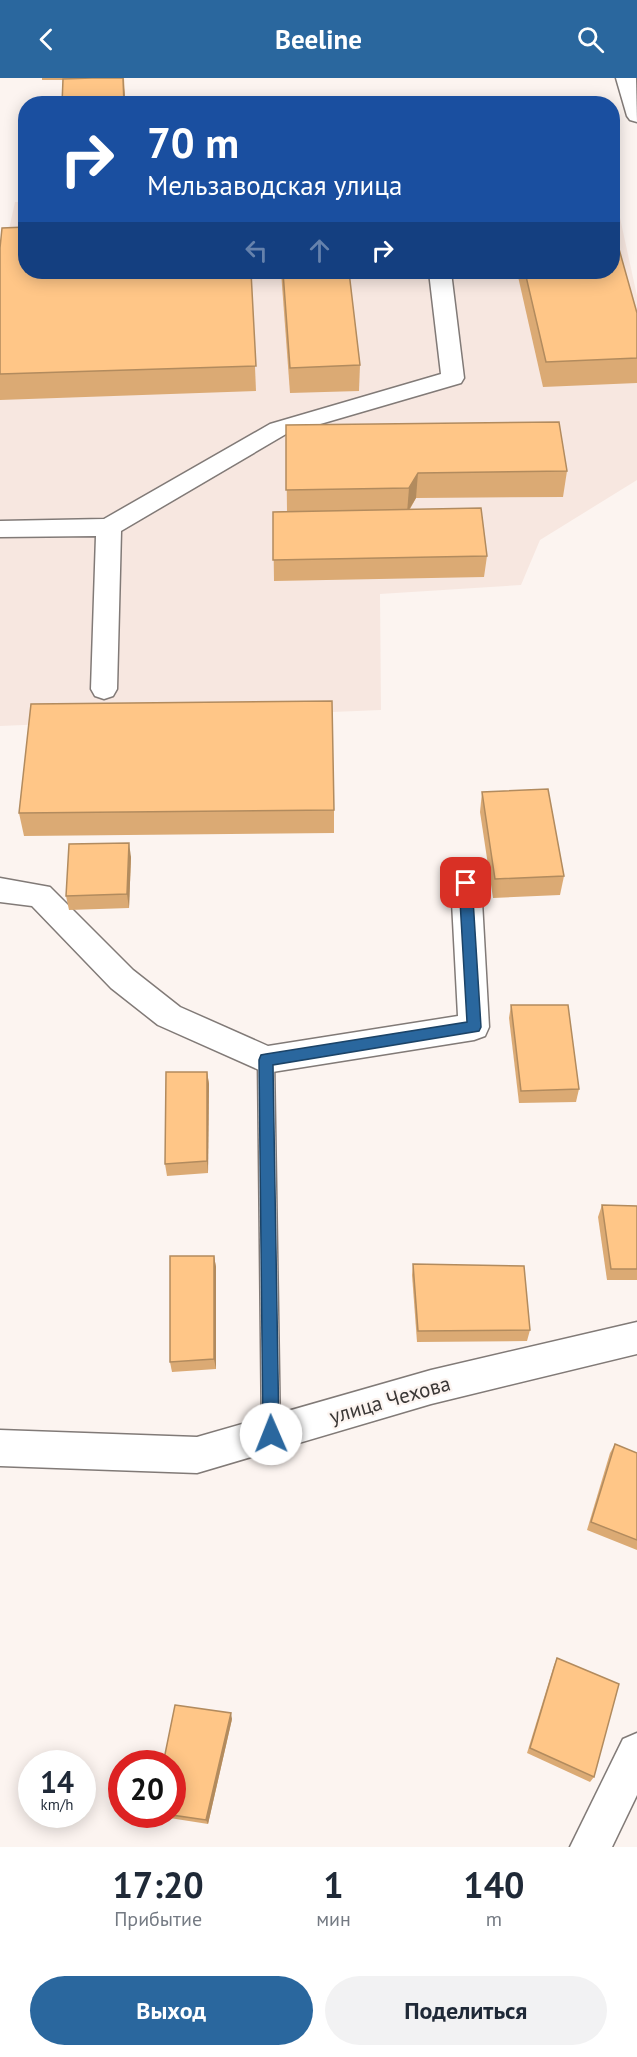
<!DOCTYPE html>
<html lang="ru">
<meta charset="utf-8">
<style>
:root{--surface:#fff;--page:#f2f2f3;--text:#1f2937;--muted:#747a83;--accent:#2a679e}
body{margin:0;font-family:"PT Sans",sans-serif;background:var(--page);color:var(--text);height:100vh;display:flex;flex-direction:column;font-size:22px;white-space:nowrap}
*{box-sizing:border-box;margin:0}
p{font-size:20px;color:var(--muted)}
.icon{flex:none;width:33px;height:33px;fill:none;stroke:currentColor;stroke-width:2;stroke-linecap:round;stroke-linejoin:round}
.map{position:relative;height:1769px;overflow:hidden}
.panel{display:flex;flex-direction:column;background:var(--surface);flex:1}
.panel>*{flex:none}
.top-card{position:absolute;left:18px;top:18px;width:602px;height:183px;border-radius:24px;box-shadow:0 3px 15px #0003;background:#1a4fa0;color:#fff;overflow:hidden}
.speed{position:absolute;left:18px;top:1672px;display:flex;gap:12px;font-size:30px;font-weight:700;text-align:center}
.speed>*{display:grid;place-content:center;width:78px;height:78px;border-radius:50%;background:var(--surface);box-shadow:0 3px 15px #0003;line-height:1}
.speed small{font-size:15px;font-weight:400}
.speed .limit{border:9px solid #d22;background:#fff;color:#111}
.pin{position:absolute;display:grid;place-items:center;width:51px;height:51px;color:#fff;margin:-26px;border-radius:12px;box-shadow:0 3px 9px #0006}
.me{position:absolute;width:66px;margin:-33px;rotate:359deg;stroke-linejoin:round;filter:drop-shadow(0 0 4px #0008)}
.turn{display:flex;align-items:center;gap:21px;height:126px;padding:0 30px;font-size:27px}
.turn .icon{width:78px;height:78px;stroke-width:2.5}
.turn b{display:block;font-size:42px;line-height:51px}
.lanes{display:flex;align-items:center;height:57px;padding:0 30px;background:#0003;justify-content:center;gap:30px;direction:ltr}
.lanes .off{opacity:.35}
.eta{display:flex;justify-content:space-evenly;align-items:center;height:102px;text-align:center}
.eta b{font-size:36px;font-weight:700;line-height:42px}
.button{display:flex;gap:12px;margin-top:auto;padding:12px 30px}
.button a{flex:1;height:69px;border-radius:36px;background:var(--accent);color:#fff;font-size:24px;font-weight:700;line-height:69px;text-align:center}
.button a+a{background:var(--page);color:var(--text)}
header{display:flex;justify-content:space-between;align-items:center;height:78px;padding:0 30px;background:var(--accent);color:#fff;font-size:27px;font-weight:700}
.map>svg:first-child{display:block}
</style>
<header><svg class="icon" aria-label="back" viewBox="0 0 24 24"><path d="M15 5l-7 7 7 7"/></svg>Beeline<svg class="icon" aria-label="search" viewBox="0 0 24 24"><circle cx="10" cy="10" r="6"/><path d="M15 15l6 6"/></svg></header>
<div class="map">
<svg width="637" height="1769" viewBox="0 0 637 1769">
<rect width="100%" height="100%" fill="#fcf4f0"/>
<polygon fill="#f7e7e0" points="612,103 637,218 637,402 540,462 521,507 380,516 381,632 0,648 0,192 15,124 25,124 26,194 612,194"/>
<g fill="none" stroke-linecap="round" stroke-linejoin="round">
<g stroke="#817a77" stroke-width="3">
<polygon id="service" points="266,975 272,977 274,982 280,1356 277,1362 271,1365 265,1362 262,1356 258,982 260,977"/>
</g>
<g stroke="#817a77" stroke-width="3">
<g id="minor">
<polygon points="616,0 636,0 637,44 630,42 627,38"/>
<polygon points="429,194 451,194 464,300 461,305 286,356 121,453 117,611 113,618 104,621 95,618 91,611 96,458 0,459 0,443 104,441 270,346 441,296"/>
<polygon points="466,793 476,797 481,805 489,949 485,958 474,962 266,995 158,947 111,910 32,828 0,824 0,800 50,809 133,892 180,929 268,968 458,938 451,805 456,797"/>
<polygon points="637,1244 637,1276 431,1326 197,1395 0,1388 0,1352 197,1359 431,1292"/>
<polygon points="637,1655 637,1717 612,1769 570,1769 623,1661"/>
</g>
</g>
<use href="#service" fill="#fff" fill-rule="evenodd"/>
<use href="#minor" fill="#fff" fill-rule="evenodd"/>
</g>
<g fill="#dbaa74">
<polygon points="42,0 124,0 125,20 63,2 42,2"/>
<polygon points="0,170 251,194 256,313 0,322"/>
<polygon points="281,194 349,194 360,287 359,313 290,315"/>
<polygon points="517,194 612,194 637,235 637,305 543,309"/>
<polygon points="286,347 567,393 563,419 416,420 410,431 487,478 484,499 274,503 273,434 287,433"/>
<polygon points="482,714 564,798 560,817 493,820 480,734"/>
<polygon points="334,732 334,755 24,758 19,735"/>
<polygon points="131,779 129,830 69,832 66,818"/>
<polygon points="511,927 579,1011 576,1024 519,1025 509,940"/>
<polygon points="207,994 209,1006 208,1095 167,1098 165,1086"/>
<polygon points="602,1127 637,1128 637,1202 607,1202 598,1139"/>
<polygon points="214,1178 216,1189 216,1291 172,1294 170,1284"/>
<polygon points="413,1186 530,1252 527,1263 417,1264 412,1197"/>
<polygon points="615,1366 637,1375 637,1472 587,1452 610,1375"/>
<polygon points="557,1580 594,1699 590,1704 527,1675 554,1587"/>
<polygon points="232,1641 208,1746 157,1738 156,1737 172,1737"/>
</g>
<g fill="#b28b5e">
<polygon points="123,0 125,20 126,26 124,26"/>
<polygon points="418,395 416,420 407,435 409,410"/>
<polygon points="129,765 131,779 129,830 127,816"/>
<polygon points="207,994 209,1006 208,1095 207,1083"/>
<polygon points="214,1178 216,1189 216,1291 214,1281"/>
<polygon points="231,1635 232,1641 208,1746 206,1742"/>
</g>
<g fill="#ffc687" stroke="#b28b5e" stroke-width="1.5">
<polygon points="92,0 123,0 124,26 62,26 63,1"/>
<polygon points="612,146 637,235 637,280 546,284 525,194 612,194"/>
<polygon points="26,149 26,194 251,194 256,288 0,296 0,170 2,150"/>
<polygon points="283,194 349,194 360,287 290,290"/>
<polygon points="559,344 567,393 418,395 409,410 286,412 286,347"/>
<polygon points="481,430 487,478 273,482 273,434"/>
<polygon points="332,623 334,732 19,735 31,626"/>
<polygon points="548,711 564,798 495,801 482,714"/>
<polygon points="129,765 127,816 66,818 69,766"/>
<polygon points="511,927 568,927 579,1011 521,1013"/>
<polygon points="166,994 207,994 207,1083 165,1086"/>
<polygon points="602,1127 637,1128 637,1191 611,1191"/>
<polygon points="170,1178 214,1178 214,1281 170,1284"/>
<polygon points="413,1186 524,1188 530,1252 418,1253"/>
<polygon points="615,1366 637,1375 637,1462 591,1444"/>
<polygon points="557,1580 619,1606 594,1699 530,1670"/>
<polygon points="175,1627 231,1635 206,1742 172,1737 172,1686 163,1686"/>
</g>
<polygon fill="#2a679e" stroke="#1b4367" stroke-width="1.5" points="466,799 472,805 481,949 479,953 273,987 279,1356 276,1361 271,1364 265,1361 263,1356 259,982 261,977 266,976 467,944 459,805"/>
<g text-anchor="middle" stroke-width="4.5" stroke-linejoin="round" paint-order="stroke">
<g font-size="21" fill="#3a3736" stroke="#fcf4f0">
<text transform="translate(390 1322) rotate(-16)" y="7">улица Чехова</text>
</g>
</g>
</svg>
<div class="speed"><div>14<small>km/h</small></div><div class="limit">20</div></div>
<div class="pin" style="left:466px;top:805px;background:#d93025"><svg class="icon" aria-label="arrive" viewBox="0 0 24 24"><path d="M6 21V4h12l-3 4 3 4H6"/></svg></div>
<svg class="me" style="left:271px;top:1356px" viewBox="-20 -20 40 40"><circle r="19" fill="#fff"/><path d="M0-13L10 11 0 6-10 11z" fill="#2a679e"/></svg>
<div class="top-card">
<div class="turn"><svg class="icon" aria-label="right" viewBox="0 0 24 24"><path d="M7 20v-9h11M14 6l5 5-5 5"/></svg><div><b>70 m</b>Мельзаводская улица</div></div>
<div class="lanes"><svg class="icon off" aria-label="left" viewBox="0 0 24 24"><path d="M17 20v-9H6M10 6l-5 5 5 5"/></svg><svg class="icon off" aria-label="ahead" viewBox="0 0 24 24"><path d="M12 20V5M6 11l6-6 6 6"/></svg><svg class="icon" aria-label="right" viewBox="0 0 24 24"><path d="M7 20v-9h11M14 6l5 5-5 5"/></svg></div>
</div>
</div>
<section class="panel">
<div class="eta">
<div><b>17:20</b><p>Прибытие</p></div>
<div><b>1</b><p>мин</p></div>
<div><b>140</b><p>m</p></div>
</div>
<div class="button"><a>Выход</a><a>Поделиться</a></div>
</section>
